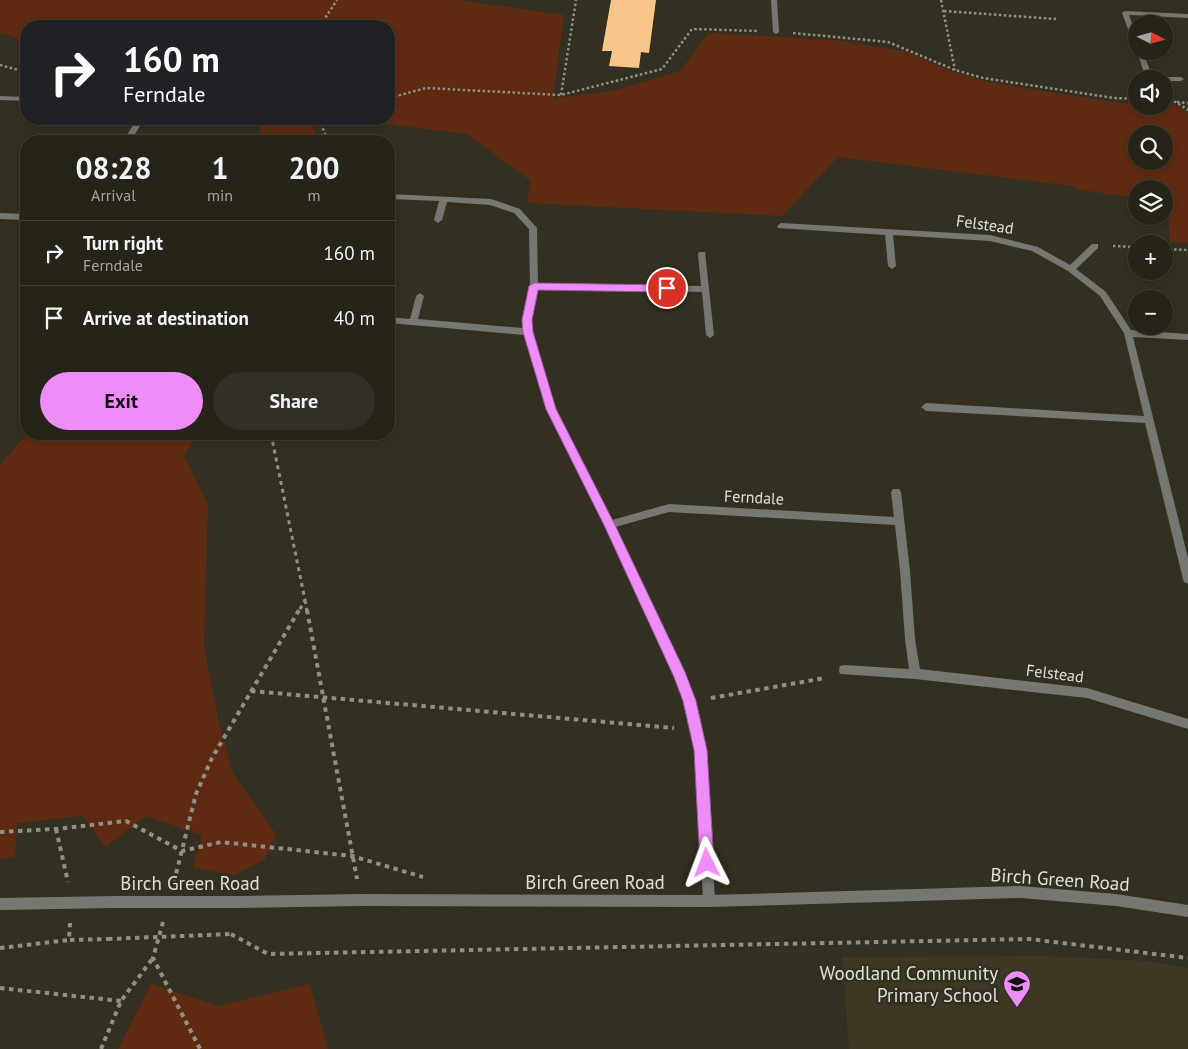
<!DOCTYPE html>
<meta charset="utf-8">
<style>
:root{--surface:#262419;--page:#323026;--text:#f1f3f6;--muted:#a4a4a2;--line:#424138;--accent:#ee8cf8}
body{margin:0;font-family:"PT Sans",sans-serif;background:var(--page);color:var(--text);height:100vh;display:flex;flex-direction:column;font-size:19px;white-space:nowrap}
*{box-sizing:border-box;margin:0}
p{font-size:16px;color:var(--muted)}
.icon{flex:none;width:28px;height:28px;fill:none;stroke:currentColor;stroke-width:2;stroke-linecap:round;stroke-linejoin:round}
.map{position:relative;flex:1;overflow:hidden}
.details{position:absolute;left:20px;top:135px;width:375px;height:305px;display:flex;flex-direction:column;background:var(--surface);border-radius:20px;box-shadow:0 2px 8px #0003,0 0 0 1px var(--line)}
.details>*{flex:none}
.hud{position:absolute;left:20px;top:20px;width:375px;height:105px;border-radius:20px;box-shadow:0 2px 8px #0003,0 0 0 1px var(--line);background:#202124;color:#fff;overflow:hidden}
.needle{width:32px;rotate:96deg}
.controls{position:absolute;left:1128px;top:15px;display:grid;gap:10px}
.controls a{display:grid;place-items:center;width:45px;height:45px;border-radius:50%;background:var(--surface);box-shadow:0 2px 8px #0003,0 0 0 1px var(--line);font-size:25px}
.pin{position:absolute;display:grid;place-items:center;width:42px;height:42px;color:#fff;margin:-21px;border:2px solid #fff;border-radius:50%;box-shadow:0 1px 5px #0007}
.me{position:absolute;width:55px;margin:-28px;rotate:357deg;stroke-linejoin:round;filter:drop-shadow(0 0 4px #0008)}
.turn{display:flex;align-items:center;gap:18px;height:105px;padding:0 20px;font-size:22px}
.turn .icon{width:65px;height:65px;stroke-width:2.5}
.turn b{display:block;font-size:35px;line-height:42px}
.eta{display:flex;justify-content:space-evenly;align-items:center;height:85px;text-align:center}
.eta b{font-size:30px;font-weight:700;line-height:35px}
.primary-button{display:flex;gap:10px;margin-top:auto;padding:10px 20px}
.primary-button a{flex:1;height:58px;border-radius:30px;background:var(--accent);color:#111;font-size:20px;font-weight:700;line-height:58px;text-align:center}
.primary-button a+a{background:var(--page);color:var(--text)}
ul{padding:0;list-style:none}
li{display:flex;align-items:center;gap:15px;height:65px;padding:0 20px;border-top:1px solid var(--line)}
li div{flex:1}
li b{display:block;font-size:19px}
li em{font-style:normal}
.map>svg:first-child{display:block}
</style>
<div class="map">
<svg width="1188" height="1049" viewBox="0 0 1188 1049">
<rect width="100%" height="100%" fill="#333021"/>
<polygon fill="#3d3823" points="1044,956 1147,961 1188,968 1188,1049 849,1049 842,957"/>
<g fill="#5e2a12" fill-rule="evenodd">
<path d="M0 0H459L564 15 553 98 613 91 680 71 709 33 836 40 907 52 948 70 988 82 1118 103 1136 102V106H1164V101H1170L1188 113V243L1170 242 1168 210 1164 208V189H1136V198L1075 189 1072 186 838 157 782 216 527 203 531 181 467 134 344 119H389V26H26V44L4 33 0 34ZM1136 134H1164V161H1136Z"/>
<polygon points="257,119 310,119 319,141 255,141 261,129"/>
<polygon points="27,434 198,434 184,456 208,505 204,647 219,723 232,772 276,834 265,859 235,875 193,868 202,835 146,816 106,847 83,816 17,823 15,857 0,859 0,465"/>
<polygon points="151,984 218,1006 310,984 328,1049 118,1049"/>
</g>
<polygon fill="#f9c68a" points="611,0 656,0 649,53 641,52 639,68 609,66 612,51 602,51"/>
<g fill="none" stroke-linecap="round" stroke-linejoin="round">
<g stroke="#929084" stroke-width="2.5" stroke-dasharray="2.5 2.5" stroke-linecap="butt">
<polyline points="941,0 955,70"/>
<polyline points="944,11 1056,19"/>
<polyline points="320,26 337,0"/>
<polyline points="793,33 888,42 955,70 983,78 1114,98 1136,99"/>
<polyline points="0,65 26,72"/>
<polyline points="561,95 576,0"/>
<polyline points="389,98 426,88 561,95 662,69 692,29 759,31"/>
<polyline points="1164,100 1176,102 1188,110"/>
<polyline points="1177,102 1188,103"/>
<polyline points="319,119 328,141"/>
<polyline points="1113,246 1136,247"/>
<polyline points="1164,249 1188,250"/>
</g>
<g stroke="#929084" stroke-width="3" stroke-dasharray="4 4" stroke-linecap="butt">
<polyline points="271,434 305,600 299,611"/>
<polyline points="305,600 307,611"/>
</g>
<g stroke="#929084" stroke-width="4" stroke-dasharray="4.5 4.5" stroke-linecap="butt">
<polyline points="307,610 357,879"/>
<polyline points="251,691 674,728"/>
<polyline points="711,698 825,678"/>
<polyline points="56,829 68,882"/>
<polyline points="0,832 56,829 126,821 182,851 221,842 352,856 423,877"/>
<polyline points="174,882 196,794 212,758 299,610"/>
<polyline points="163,922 153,958 200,1049"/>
<polyline points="70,923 69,940 108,939"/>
<polyline points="231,934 268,954 1029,939 1188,958"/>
<polyline points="0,948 69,940"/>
<polyline points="0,988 121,1001"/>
<polyline points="101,1049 121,1001 153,958"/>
</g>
<polygon fill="#757770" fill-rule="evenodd" points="905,567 909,568 910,571 915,639 914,642 910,644 906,642 905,639 900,571 901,568"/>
<g fill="#757770" fill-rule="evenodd">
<polygon points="771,0 777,0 779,32 776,34 773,32"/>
<polygon points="1125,11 1188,14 1188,18 1129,15 1136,34 1136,44 1133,42 1122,13"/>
<polygon points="1137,51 1143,51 1153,79 1146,79"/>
<polygon points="1164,77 1181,77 1184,79 1181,81 1164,81 1164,79 1161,79"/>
<polygon points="0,96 26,97 26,101 0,100"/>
<polygon points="137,119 144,119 131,141 123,141"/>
<polygon points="389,194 491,199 520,209 537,228 538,283 701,286 698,254 699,252 705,252 714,335 710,338 706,335 702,292 538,289 531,320 532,332 556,409 612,520 669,504 894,517 891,492 893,489 899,489 901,492 910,571 909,574 905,575 901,574 900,571 895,525 669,512 615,527 684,672 695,701 707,750 715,901 713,905 709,907 705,905 703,901 695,750 683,701 675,677 604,525 546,409 524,335 389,323 389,317 410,319 416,296 420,293 424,296 418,319 523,328 523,320 530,286 529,229 514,213 490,205 447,202 442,220 438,223 434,220 439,201 389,199"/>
<polygon points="0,213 26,214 26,220 0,219"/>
<polygon points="781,223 990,235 1038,247 1070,265 1092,244 1098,244 1098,248 1076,269 1106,292 1131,330 1188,334 1188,340 1133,337 1188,558 1188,584 1184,582 1183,579 1145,423 926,411 921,407 926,403 1144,416 1124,333 1100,296 1068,271 1032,251 990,241 893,235 896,266 892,269 888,266 885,235 778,228 777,226"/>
<polygon points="910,634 914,636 915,639 920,669 1087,688 1188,719 1188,729 1087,698 915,679 840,674 839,670 840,666 844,665 909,669 905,639 906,636"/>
</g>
<g fill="#757770" fill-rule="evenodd">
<polygon points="1021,886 1116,894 1188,905 1188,917 1116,906 1021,898 709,907 361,906 238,908 234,906 232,902 234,898 238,896 361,894 709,895"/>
<polygon points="113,896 117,898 119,902 117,906 113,908 0,910 0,898"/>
</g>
<polyline stroke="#929084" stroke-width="4" stroke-dasharray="4.5 4.5" stroke-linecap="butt" points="108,939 231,934"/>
<polyline stroke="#757770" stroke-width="12" points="113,902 238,902"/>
</g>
<polygon fill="#ee8cf8" stroke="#9b5ba1" points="534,283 667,285 672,288 667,292 538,290 532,320 533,332 556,409 615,525 685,672 696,701 707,750 714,863 712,868 707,870 702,868 700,863 694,750 683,701 674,677 604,525 546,409 523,332 522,320 529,286"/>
<defs>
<g id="school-pin" transform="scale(1.4375)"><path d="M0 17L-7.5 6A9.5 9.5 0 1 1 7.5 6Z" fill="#ee8cf8" stroke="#333021"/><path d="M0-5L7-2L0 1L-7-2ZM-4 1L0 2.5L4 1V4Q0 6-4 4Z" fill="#111"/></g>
</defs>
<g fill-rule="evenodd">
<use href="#school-pin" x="1017" y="984"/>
</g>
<g text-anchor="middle" stroke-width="5" stroke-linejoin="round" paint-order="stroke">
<g font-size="16" fill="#e1e0d6" stroke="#333021">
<text transform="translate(985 224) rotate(8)" y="6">Felstead</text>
<text transform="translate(754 497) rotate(3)" y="6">Ferndale</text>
<text transform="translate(1055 673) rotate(7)" y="6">Felstead</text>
</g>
<g font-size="19" fill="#e1e0d6" stroke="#333021">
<text transform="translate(1060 879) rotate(4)" y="7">Birch Green Road</text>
<text x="595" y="889">Birch Green Road</text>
<text x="190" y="890">Birch Green Road</text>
</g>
<g font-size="19" fill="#e1e0d6" stroke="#333021" text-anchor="end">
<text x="998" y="980">Woodland Community<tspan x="998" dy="22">Primary School</tspan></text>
</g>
</g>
</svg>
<div class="controls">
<a><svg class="needle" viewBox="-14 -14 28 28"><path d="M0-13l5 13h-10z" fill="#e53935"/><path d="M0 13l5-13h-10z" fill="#a4a4a2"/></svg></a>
<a><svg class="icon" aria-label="sound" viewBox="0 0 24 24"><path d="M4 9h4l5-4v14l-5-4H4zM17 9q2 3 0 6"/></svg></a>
<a><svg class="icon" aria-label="search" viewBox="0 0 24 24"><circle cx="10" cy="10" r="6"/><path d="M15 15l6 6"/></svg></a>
<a><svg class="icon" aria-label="layers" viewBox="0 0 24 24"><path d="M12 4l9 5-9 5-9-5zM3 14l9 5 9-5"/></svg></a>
<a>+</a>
<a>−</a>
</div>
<div class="pin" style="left:667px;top:288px;background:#d93025"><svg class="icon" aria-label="arrive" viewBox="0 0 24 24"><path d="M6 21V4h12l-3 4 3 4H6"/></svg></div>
<svg class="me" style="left:707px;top:863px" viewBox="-20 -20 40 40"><path d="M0-17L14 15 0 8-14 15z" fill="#ee8cf8" stroke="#fff" stroke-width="4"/></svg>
<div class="hud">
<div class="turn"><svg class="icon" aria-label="right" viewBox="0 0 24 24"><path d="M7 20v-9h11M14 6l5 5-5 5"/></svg><div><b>160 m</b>Ferndale</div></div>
</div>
<section class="details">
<div class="eta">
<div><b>08:28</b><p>Arrival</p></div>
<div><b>1</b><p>min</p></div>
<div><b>200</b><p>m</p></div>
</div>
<ul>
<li><svg class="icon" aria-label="right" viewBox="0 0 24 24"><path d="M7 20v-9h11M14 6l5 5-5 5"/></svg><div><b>Turn right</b><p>Ferndale</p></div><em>160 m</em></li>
<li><svg class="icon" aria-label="arrive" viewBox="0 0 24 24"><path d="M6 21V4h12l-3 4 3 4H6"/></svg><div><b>Arrive at destination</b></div><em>40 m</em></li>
</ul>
<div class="primary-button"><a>Exit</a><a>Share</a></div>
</section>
</div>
